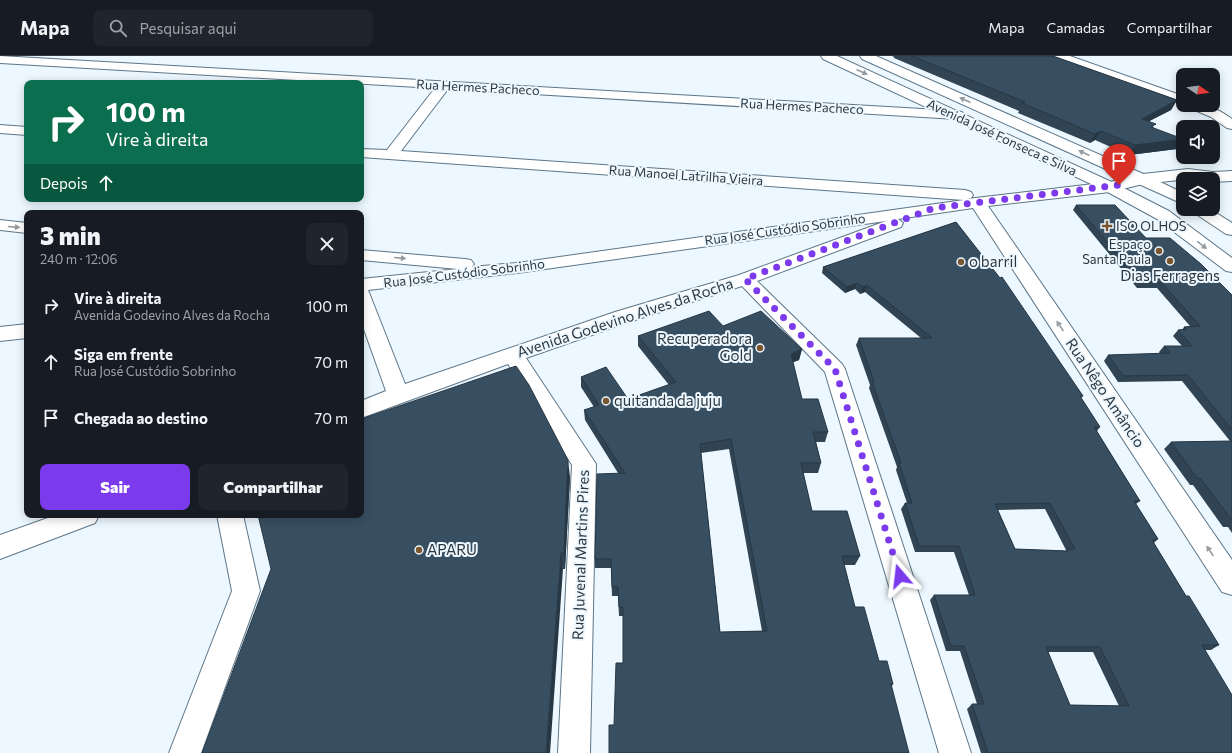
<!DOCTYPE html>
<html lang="pt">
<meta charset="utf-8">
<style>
:root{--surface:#171b24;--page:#20242c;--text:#f1f3f6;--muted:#9ea1a6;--line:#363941;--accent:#7c3aed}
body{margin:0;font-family:Commissioner,sans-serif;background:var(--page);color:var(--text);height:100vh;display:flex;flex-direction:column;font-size:15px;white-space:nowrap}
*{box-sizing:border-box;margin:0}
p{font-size:13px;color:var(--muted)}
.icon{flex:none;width:22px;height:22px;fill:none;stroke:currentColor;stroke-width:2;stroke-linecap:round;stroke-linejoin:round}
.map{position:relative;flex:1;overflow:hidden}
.sheet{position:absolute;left:24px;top:154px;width:340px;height:308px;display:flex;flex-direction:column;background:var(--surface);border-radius:8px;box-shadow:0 2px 10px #0003}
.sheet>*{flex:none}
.top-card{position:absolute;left:24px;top:24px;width:340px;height:122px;border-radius:8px;box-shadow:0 2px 10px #0003;background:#0b6e4f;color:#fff;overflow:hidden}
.needle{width:26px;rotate:103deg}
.buttons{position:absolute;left:1176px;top:12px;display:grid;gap:8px}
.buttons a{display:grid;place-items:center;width:44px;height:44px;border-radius:8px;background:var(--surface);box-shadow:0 2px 10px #0003;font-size:20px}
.pin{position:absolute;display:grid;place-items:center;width:34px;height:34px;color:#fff;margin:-41px -17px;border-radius:50% 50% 50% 0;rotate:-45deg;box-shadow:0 0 4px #0007}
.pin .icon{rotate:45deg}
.me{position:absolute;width:44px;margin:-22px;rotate:343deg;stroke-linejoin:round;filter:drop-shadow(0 0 3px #0008)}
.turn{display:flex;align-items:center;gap:14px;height:84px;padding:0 16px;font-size:18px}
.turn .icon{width:52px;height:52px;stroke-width:2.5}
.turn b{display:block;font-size:28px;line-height:34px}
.then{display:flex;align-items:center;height:38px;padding:0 16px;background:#0003;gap:8px;font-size:15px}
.round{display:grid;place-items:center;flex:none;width:42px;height:42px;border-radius:8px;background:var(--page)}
.overview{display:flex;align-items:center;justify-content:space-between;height:68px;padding:0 16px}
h1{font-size:24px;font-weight:800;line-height:30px}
.cta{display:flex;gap:8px;margin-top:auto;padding:8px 16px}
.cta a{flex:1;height:46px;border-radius:8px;background:var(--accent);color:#fff;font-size:16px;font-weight:800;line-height:46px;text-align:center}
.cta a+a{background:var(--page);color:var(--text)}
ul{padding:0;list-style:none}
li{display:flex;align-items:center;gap:12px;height:56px;padding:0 16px}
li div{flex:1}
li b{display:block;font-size:15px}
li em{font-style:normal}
header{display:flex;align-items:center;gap:24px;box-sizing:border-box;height:56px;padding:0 20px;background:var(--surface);border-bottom:1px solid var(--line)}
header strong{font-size:19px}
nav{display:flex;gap:22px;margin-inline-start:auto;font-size:14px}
.search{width:280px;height:36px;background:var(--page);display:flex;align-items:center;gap:10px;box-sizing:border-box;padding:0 14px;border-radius:8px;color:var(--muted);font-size:15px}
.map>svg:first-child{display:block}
</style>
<header>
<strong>Mapa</strong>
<div class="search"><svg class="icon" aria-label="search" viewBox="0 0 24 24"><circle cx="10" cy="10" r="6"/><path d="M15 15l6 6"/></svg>Pesquisar aqui</div>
<nav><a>Mapa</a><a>Camadas</a><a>Compartilhar</a></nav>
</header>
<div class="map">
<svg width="1232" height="697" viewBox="0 0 1232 697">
<rect width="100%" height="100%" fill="#ecf7ff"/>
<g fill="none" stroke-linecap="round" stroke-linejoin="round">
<g stroke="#5d7688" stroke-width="2">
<g id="minor">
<path d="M0 0 957 55 962 56 964 59 962 62 957 63 448 33 401 95 965 134 971 136 973 139 971 142 967 143 1110 126 1143 118 1188 113 1213 116 1232 115V125L1213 126V123H1188L1143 128 1110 136 988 150 1232 504V539L1222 536 973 152 898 163 903 167 901 171 757 225 842 308 845 313 971 697H939L825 316 742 230 629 266 526 302 596 408 590 697H558L572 409 508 308 361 362V345L386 335 361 265V223L458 213 361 204V194L465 203 471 204 474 208 472 211 517 207 964 144 361 101V93L387 94 435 32 0 7ZM886 165 739 219 615 256 405 328 368 234 517 217Z"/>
<polygon points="1053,0 1070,0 1183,40 1183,48 1055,3"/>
<path d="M1188 49C1209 49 1215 51 1232 63V73L1227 72 1211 61 1190 52Z"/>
<polygon points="0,69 27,71 27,79 0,77"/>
<polygon points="0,164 27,167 27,177 0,174"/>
<polygon points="27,268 27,282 0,285 0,271"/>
<polygon points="56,459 99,459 95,467 0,503 0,479"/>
<polygon points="217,459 243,459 260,535 201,697 169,697 232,535"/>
</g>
</g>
<g stroke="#5d7688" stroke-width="2">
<g id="major">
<polygon points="821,0 837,0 1116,128 1169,155 1232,202 1232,216 1226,215 1157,163 1104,134 823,3"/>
<polygon points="860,0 876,0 1148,120 1183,137 1183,148 862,3"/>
<polygon points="1191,153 1210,153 1232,167 1232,179 1226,178 1193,156"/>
</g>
</g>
<use href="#minor" fill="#fff" fill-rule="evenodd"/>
<use href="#major" fill="#fff" fill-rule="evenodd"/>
</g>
<g fill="#304453" fill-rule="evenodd">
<polygon points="892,0 1053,0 1177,44 1171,54 1149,65 1154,72 1177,93 1129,99 1095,84 1090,87 1018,57 1019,55 894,2 894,1"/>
<polygon points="1076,149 1146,182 1232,239 1232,477 1228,471 1223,471 1193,429 1190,429 1164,393 1171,386 1230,385 1182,325 1118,326 1104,305 1108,299 1160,298 1159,296 1164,290 1182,290 1173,280 1178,274 1182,274 1184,271 1190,270 1157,232 1137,232 1073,154"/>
<path d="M956 166 1083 340 1081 342 1100 371 1097 375 1140 445 1136 448 1158 483 1154 487 1186 540 1219 589 1211 594H1205L1232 697H981L967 653 972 648H977L960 595H946L930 544 934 539H969L954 496H915L901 453 905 447H907L896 414 897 411 869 332 870 329 856 289 859 282H921L865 236 860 238 855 233 845 237 822 217 823 211ZM1045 453 1066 494V495L1015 493 998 454ZM1048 596H1093L1119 650 1070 649Z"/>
<path d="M638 280 802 293 799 304 793 306 802 343 828 376 825 386H816L821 407 818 417H803L812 455 860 500 855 509H844L855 551 879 605 893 628 892 630 614 669 623 607V560H619L618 540H612L611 512H595V503L618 417 585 364 584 354 594 351 581 331V321L628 343 669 329 638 290ZM729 393 762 575 720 576 701 397Z"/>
<polygon points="516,310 570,421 565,513 563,513"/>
</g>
<g fill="#273744">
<polygon points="1177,44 1171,54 1136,72 1142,63"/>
<polygon points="1101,75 1095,84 1090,87 1095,78"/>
<polygon points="1183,83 1177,93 1129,99 1135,89"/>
<polygon points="857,227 855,233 845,237 847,231"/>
<polygon points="867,229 865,236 860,238 863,231"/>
<polygon points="802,293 799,304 789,308 791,298"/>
<polygon points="568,404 570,421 565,513 564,497"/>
<polygon points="561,497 563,513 550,697 546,697"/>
</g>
<g fill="#384f61" stroke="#273744" fill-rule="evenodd">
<polygon points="912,0 1053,0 1177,44 1142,63 1156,68 1151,71 1183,83 1135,89 1101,75 1095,78 1022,47 1025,46"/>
<polygon points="1076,149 1115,149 1146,182 1170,182 1201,208 1232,239 1232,374 1188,319 1123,320 1108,299 1170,297 1164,290 1192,290 1178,274 1187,273 1184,271 1200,270 1161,226 1141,226"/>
<path d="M956 166 1000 222 1002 221 1083 340H1080L1100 371H1094L1140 445H1134L1158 483 1152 484 1186 540H1189L1219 589H1202L1232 639V697H988L972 648H984L964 590H951L934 539H975L959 490H919L905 447H912L899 407H901L872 326H874L859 282H932L867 229 863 231 857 227 847 231 823 211ZM1050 447 1075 493H1067L1068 495 1015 493 995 448ZM1046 591H1100L1129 650 1070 649Z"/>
<path d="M709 255 723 270 761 255 802 293 791 298 802 343H818L828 376H813L821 407H801L812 455H847L860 500H842L855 551H864L879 605H887L893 628H891L909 697H609V669H614L616 607H623V551H619L618 531H612L611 503H595L597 418 625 417 584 354 599 349 581 321 606 311 628 343 676 326 638 280ZM731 383 767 575 720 576 700 388Z"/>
<polygon points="516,310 529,329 568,404 564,497 561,497 546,697 202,697 271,513 258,459 361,459 361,363"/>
<polygon points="1232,385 1232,464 1200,422 1197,422 1171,386"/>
</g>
<defs><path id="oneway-solid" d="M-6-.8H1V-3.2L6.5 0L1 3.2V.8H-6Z"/></defs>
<g fill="#969b9f">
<use href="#oneway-solid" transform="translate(862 16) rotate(25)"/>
<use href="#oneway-solid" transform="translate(965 44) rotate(-156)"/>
<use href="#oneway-solid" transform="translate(1084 97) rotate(-156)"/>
<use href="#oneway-solid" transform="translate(14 171) rotate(5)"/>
<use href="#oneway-solid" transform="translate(1202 189) rotate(37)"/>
<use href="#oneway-solid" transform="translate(400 202) rotate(5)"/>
<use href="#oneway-solid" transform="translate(1060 270) rotate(-124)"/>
<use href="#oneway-solid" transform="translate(1210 495) rotate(-124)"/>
</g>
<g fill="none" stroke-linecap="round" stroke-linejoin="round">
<polyline stroke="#7c3aed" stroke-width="7" stroke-dasharray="0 12.6" points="900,520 835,313 745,223 934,152 1119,129"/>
</g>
<g fill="#79562f" stroke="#ecf7ff" stroke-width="1.5">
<path d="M1105 164h4v4h4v4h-4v4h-4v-4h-4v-4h4z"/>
<circle cx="1159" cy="195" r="4"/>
<circle cx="1170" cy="205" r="4"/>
<circle cx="961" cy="206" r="4"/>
<circle cx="760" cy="292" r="4"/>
<circle cx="606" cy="345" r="4"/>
<circle cx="419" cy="494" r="4"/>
</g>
<g text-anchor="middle" stroke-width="4" stroke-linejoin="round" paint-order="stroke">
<g font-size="13" fill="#2d373f" stroke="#ecf7ff">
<text transform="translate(478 31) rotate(3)" y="5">Rua Hermes Pacheco</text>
<text transform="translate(802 50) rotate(3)" y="5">Rua Hermes Pacheco</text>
<text transform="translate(1002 81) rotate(25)" y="5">Avenida José Fonseca e Silva</text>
<text transform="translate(686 119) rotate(4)" y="5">Rua Manoel Latrilha Vieira</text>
<text transform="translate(785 173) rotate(-8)" y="5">Rua José Custódio Sobrinho</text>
<text transform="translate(464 217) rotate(-7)" y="5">Rua José Custódio Sobrinho</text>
</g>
<g font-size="13" fill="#2d373f" stroke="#ecf7ff" text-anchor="start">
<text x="1116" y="175">ISO OLHOS</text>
<text x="1151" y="193" text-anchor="end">Espaço<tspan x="1151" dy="15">Santa Paula</tspan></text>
</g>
<g font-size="15" fill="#2d373f" stroke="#ecf7ff" text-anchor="start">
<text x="969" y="211">o barril</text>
<text x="1170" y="225" text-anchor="middle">Dias Ferragens</text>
<text x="752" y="288" text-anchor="end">Recuperadora<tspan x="752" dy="17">Gold</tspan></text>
<text x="614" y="350">quitanda da juju</text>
<text x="427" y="499">APARU</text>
</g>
<g font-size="15" fill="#2d373f" stroke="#ecf7ff">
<text transform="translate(625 262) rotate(-18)" y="5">Avenida Godevino Alves da Rocha</text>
<text transform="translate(1105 337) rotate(56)" y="5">Rua Nêgo Amâncio</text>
<text transform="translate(581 499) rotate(-88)" y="5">Rua Juvenal Martins Pires</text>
</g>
</g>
</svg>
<div class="buttons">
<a><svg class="needle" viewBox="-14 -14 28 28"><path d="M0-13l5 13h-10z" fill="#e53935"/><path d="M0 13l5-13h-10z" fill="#9ea1a6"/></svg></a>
<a><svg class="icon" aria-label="sound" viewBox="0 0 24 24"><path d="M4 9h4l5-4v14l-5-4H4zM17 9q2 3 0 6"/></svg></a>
<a><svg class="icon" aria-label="layers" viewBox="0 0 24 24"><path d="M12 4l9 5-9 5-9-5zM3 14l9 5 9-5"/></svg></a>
</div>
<div class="pin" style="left:1119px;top:129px;background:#d93025"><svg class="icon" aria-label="arrive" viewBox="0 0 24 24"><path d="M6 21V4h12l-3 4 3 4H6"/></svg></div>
<svg class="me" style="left:900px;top:520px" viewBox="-20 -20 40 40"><path d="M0-17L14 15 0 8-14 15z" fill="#7c3aed" stroke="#fff" stroke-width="4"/></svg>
<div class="top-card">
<div class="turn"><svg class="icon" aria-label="right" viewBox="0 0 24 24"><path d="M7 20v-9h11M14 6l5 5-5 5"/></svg><div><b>100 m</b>Vire à direita</div></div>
<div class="then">Depois<svg class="icon" aria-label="ahead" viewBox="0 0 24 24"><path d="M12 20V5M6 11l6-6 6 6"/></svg></div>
</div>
<section class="sheet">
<div class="overview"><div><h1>3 min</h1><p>240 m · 12:06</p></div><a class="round"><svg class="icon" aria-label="close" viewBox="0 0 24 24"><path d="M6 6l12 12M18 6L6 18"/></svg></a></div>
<ul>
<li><svg class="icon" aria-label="right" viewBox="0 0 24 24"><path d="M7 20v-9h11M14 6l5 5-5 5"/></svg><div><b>Vire à direita</b><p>Avenida Godevino Alves da Rocha</p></div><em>100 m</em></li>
<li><svg class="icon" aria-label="ahead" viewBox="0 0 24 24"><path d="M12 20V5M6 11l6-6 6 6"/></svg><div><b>Siga em frente</b><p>Rua José Custódio Sobrinho</p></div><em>70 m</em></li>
<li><svg class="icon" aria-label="arrive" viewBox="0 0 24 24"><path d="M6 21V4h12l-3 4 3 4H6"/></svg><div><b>Chegada ao destino</b></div><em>70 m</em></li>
</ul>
<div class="cta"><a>Sair</a><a>Compartilhar</a></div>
</section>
</div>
